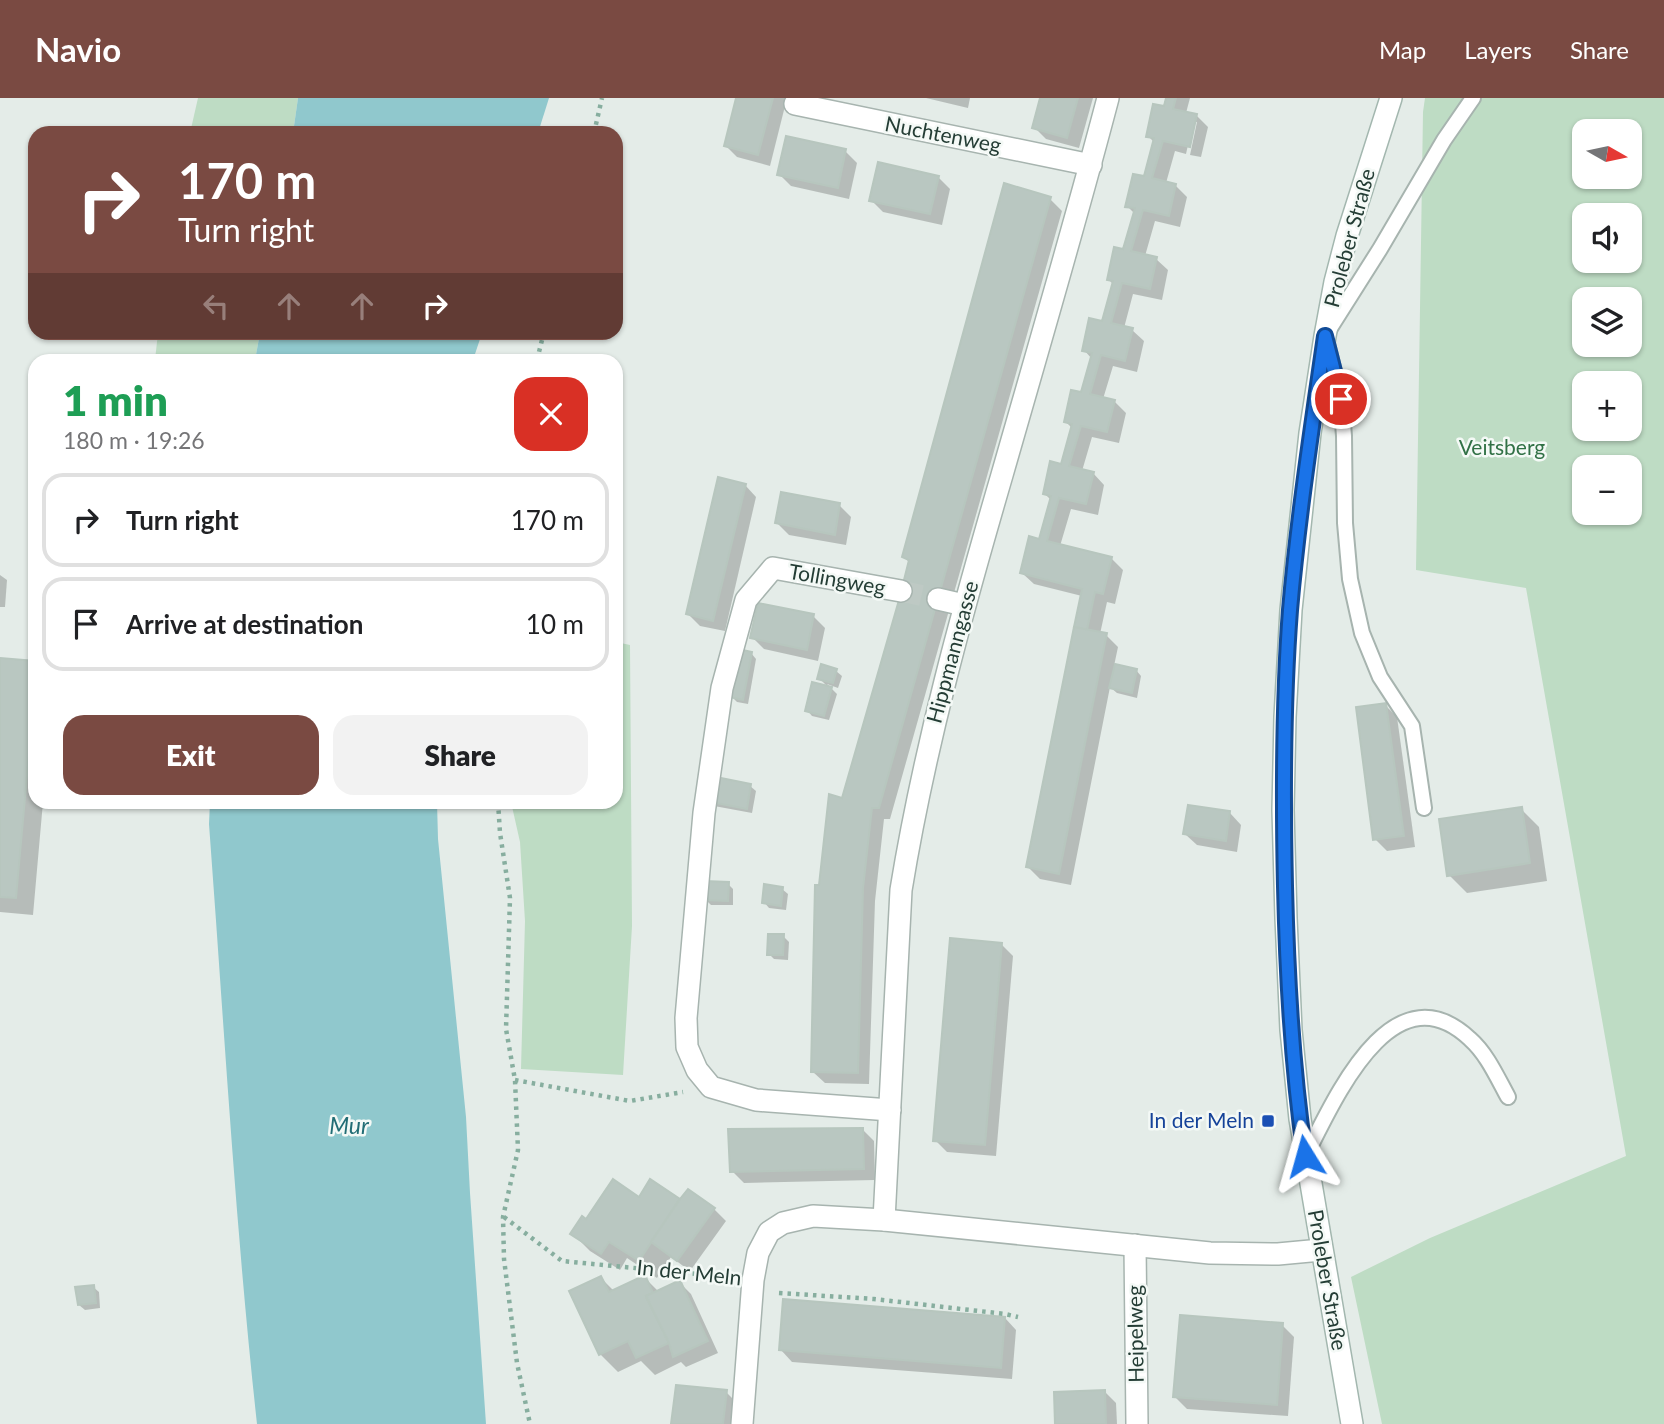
<!DOCTYPE html>
<meta charset="utf-8">
<style>
:root{--surface:#fff;--page:#f2f2f2;--text:#202124;--muted:#757577;--line:#e0e0e0;--accent:#7a4a42}
body{margin:0;font-family:Lato,sans-serif;background:var(--page);color:var(--text);height:100vh;display:flex;flex-direction:column;font-size:26px;white-space:nowrap}
*{box-sizing:border-box;margin:0}
p{font-size:23px;color:var(--muted)}
.icon{flex:none;width:38px;height:38px;fill:none;stroke:currentColor;stroke-width:2;stroke-linecap:round;stroke-linejoin:round}
.map{position:relative;flex:1;overflow:hidden}
.panel{position:absolute;left:28px;top:256px;width:595px;height:455px;display:flex;flex-direction:column;background:var(--surface);border-radius:21px;box-shadow:0 2px 5px #0004}
.panel>*{flex:none}
.banner{position:absolute;left:28px;top:28px;width:595px;height:214px;border-radius:21px;box-shadow:0 2px 5px #0004;background:#7a4a42;color:#fff;overflow:hidden}
.needle{width:46px;rotate:99deg}
.fabs{position:absolute;left:1572px;top:21px;display:grid;gap:14px}
.fabs a{display:grid;place-items:center;width:70px;height:70px;border-radius:14px;background:var(--surface);box-shadow:0 2px 5px #0004;font-size:35px}
.pin{position:absolute;display:grid;place-items:center;width:60px;height:60px;color:#fff;margin:-30px;border:4px solid #fff;border-radius:50%;box-shadow:0 2px 7px #0007}
.me{position:absolute;width:77px;margin:-38px;rotate:352deg;stroke-linejoin:round;filter:drop-shadow(0 0 5px #0008)}
.turn{display:flex;align-items:center;gap:24px;height:147px;padding:0 35px;font-size:32px}
.turn .icon{width:91px;height:91px;stroke-width:2.5}
.turn b{display:block;font-size:49px;line-height:60px}
.lanes{display:flex;align-items:center;height:66px;padding:0 35px;background:#0003;justify-content:center;gap:35px;direction:ltr}
.lanes .off{opacity:.35}
.round{display:grid;place-items:center;flex:none;width:74px;height:74px;border-radius:21px;background:var(--page)}
.headline{display:flex;align-items:center;justify-content:space-between;height:119px;padding:0 35px}
h1{font-size:42px;font-weight:800;line-height:52px;color:#1e9e55}
.action{display:flex;gap:14px;margin-top:auto;padding:14px 35px}
.action a{flex:1;height:80px;border-radius:21px;background:var(--accent);color:#fff;font-size:28px;font-weight:800;line-height:80px;text-align:center}
.action a+a{background:var(--page);color:var(--text)}
ul{padding:0;list-style:none}
li{display:flex;align-items:center;gap:21px;height:94px;margin:0 14px 10px;padding:0 21px;border:4px solid var(--line);border-radius:21px}
li div{flex:1}
li b{display:block;font-size:26px}
li em{font-style:normal}
header{display:flex;align-items:center;gap:42px;box-sizing:border-box;height:98px;padding:0 35px;background:var(--accent);color:#fff}
header strong{font-size:33px}
nav{display:flex;gap:38px;margin-inline-start:auto;font-size:24px}
.map>svg:first-child{display:block}
</style>
<header>
<strong>Navio</strong>
<nav><a>Map</a><a>Layers</a><a>Share</a></nav>
</header>
<div class="map">
<svg width="1664" height="1326" viewBox="0 0 1664 1326">
<rect width="100%" height="100%" fill="#e4ece8"/>
<g fill="#bedcc4" fill-rule="evenodd">
<polygon points="198,0 298,0 293,35 190,35"/>
<path d="M1425 0H1664V1326H1382L1351 1179 1430 1140 1626 1058 1526 490 1416 472 1423 14ZM1584 33H1629V79H1584ZM1584 117H1629V163H1584ZM1584 201H1629V247H1584ZM1584 285H1629V331H1584ZM1584 369H1629V415H1584Z"/>
<polygon points="158,235 260,235 255,262 155,262"/>
<polygon points="616,544 630,547 632,828 623,977 521,971 525,823 520,744 511,704 616,704"/>
</g>
<g fill="#90c8cd">
<polygon points="298,0 549,0 538,35 293,35"/>
<polygon points="260,235 260,234 482,235 473,262 255,262"/>
<path d="M210 704H437L438 741 466 1019 470 1095 486 1326H257C235 1126 224 926 209 726Z"/>
</g>
<g fill="#0003">
<polygon points="738,0 787,0 770,68 737,59 725,47"/>
<polygon points="926,0 970,0 968,10"/>
<polygon points="1042,0 1093,0 1079,50 1046,41 1034,29"/>
<polygon points="1168,0 1190,0 1186,15 1196,17 1208,29 1201,59 1190,57 1197,24 1193,24 1186,56 1175,53 1166,85 1175,87 1187,99 1180,129 1155,123 1145,158 1156,161 1168,172 1162,202 1133,196 1124,230 1132,232 1144,243 1137,274 1113,268 1103,301 1114,303 1126,315 1119,345 1092,339 1082,373 1093,375 1104,387 1098,417 1071,411 1060,448 1111,460 1123,472 1115,506 1107,504 1100,536 1106,537 1118,549 1114,568 1136,572 1141,578 1137,600 1117,595 1110,589 1071,787 1040,781 1028,769 1082,498 1034,486 1022,475 1040,443 1052,403 1045,396 1062,368 1072,330 1066,324 1082,296 1092,261 1084,252 1103,225 1114,187 1108,181 1124,153 1135,116 1127,108 1145,80 1155,45 1148,38 1165,10"/>
<polygon points="845,53 857,65 849,101 791,88 779,76"/>
<polygon points="938,79 950,91 942,127 883,114 871,102"/>
<polygon points="1050,101 1062,113 890,721 884,721 875,803 869,986 825,985 813,974 821,789 910,465 904,459"/>
<polygon points="745,387 756,399 725,533 700,528 688,516"/>
<polygon points="839,407 851,419 846,447 789,437 777,425"/>
<polygon points="0,477 7,482 5,509 0,509"/>
<polygon points="813,518 825,530 818,563 764,551 752,539"/>
<polygon points="751,555 756,561 748,606 737,604 732,599"/>
<polygon points="0,562 35,565 35,704 43,704 33,817 0,814"/>
<polygon points="836,573 842,578 838,590 827,586 837,596 829,622 812,618 807,612 829,590 819,580"/>
<polygon points="1385,607 1397,619 1415,749 1387,753 1375,741"/>
<polygon points="750,688 756,693 752,715 714,708 708,702"/>
<polygon points="1521,711 1539,729 1547,783 1467,795 1449,777"/>
<polygon points="1230,715 1241,727 1237,754 1197,747 1185,736"/>
<polygon points="728,786 733,791 733,807 711,807 705,801"/>
<polygon points="782,791 788,796 786,812 769,810 764,804"/>
<polygon points="783,838 789,844 788,862 774,861 769,856"/>
<polygon points="1001,846 1013,858 996,1058 947,1054 935,1042"/>
<polygon points="862,1031 874,1043 875,1082 744,1085 732,1073"/>
<polygon points="640,1101 680,1103 714,1111 726,1123 690,1173 671,1159 657,1180 627,1160 620,1172 590,1153 572,1135 587,1123"/>
<polygon points="644,1179 659,1194 679,1184 691,1196 718,1255 686,1269 681,1264 655,1277 641,1263 618,1274 600,1256 601,1180 614,1193"/>
<polygon points="93,1189 99,1194 100,1210 85,1212 79,1207"/>
<polygon points="1005,1220 1016,1232 1012,1281 792,1264 781,1252"/>
<polygon points="1282,1227 1294,1239 1288,1318 1187,1311 1175,1299"/>
<polygon points="1104,1293 1116,1305 1117,1326 1057,1326"/>
<polygon points="726,1294 738,1306 736,1326 673,1326"/>
</g>
<g fill="#b9c7c1" stroke="#b7c6be" stroke-width="2">
<polygon points="736,0 773,0 758,57 724,48"/>
<polygon points="1040,0 1078,0 1067,40 1032,30"/>
<polygon points="1166,0 1176,0 1173,11 1197,16 1190,49 1163,43 1152,80 1176,86 1169,118 1143,112 1131,153 1157,159 1150,191 1122,185 1111,225 1133,230 1125,263 1101,257 1090,296 1115,302 1107,334 1081,328 1069,368 1094,374 1086,406 1059,400 1047,443 1112,459 1103,496 1095,494 1087,532 1074,529 1082,491 1020,475 1029,438 1039,441 1051,398 1043,396 1050,363 1061,366 1072,326 1064,324 1071,292 1081,294 1092,255 1082,253 1089,220 1102,223 1113,183 1107,182 1114,149 1123,151 1135,110 1125,109 1133,76 1144,78 1154,40 1146,39 1153,6 1164,8"/>
<polygon points="786,38 846,51 838,90 777,77"/>
<polygon points="878,64 939,78 930,116 869,103"/>
<polygon points="1004,85 1051,99 879,710 872,710 863,790 858,975 811,974 815,787 819,787 829,696 842,700 899,502 909,462 902,459"/>
<polygon points="718,379 746,386 713,523 686,516"/>
<polygon points="781,394 840,405 835,437 775,425"/>
<polygon points="758,505 814,516 807,552 750,540"/>
<polygon points="1074,529 1107,535 1059,776 1026,769"/>
<polygon points="738,551 752,554 743,602 730,599"/>
<polygon points="0,560 35,563 35,588 16,800 0,799"/>
<polygon points="821,566 837,571 833,585 817,581"/>
<polygon points="1115,566 1137,571 1132,595 1109,590"/>
<polygon points="812,584 832,589 824,618 805,613"/>
<polygon points="1386,605 1404,738 1373,742 1356,609"/>
<polygon points="711,678 751,686 747,711 706,703"/>
<polygon points="1188,707 1230,713 1226,743 1183,736"/>
<polygon points="1522,709 1530,765 1447,778 1439,721"/>
<polygon points="704,783 729,784 728,803 704,802"/>
<polygon points="764,786 783,789 781,808 762,805"/>
<polygon points="768,836 784,836 783,857 767,857"/>
<polygon points="950,840 1002,845 985,1047 933,1043"/>
<polygon points="863,1030 864,1071 730,1074 728,1031"/>
<polygon points="613,1081 639,1099 650,1081 680,1101 639,1163 609,1144 601,1156 570,1136 582,1118 586,1121"/>
<polygon points="688,1091 715,1110 677,1163 651,1144 680,1101"/>
<polygon points="645,1177 653,1195 646,1198 669,1245 636,1260 628,1243 599,1257 569,1193 601,1178 609,1194"/>
<polygon points="680,1182 708,1243 673,1259 669,1245 646,1198"/>
<polygon points="94,1187 96,1205 78,1207 75,1189"/>
<polygon points="783,1201 1005,1219 1001,1270 779,1252"/>
<polygon points="1180,1217 1283,1225 1277,1307 1173,1299"/>
<polygon points="676,1287 727,1292 723,1326 671,1326"/>
<polygon points="1105,1292 1106,1326 1055,1326 1054,1294"/>
</g>
<g fill="none" stroke-linecap="round" stroke-linejoin="round">
<polyline stroke="#bec9c4" stroke-width="21" stroke-dasharray="21 10" stroke-linecap="butt" points="901,493 938,501"/>
<g stroke="#a7b4af" stroke-width="18">
<g id="service">
<polyline points="1424,710 1412,628 1380,579 1362,535 1350,481 1345,425 1344,338 1341,301 1325,238 1380,151 1444,42 1473,0"/>
<path d="M1306 1057C1334 1003 1392 868 1470 941 1487 956 1497 979 1508 999"/>
</g>
</g>
<g stroke="#a7b4af" stroke-width="24">
<g id="minor">
<polyline points="795,6 1091,67"/>
<polyline points="938,501 964,507"/>
<polyline points="890,1012 756,1002 711,989 697,972 687,949 686,920 704,715 722,590 746,502 773,470 901,493"/>
<path d="M884 1122 901 792C924 651 962 514 1002 377 1038 251 1075 126 1108 0"/>
<polyline points="1135,1147 1137,1326"/>
<polyline points="742,1326 753,1182 758,1155 769,1134 783,1125 813,1118 884,1122 1210,1155 1278,1156 1321,1152"/>
</g>
</g>
<g stroke="#a3b7af" stroke-width="24">
<polyline id="secondary" points="1352,1326 1300,1021 1291,932 1286,820 1283,712 1285,619 1291,512 1310,335 1325,238 1335,184 1347,138 1391,0"/>
</g>
<g stroke="#87ae9f" stroke-width="4.5" stroke-dasharray="3.5 5" stroke-linecap="butt">
<polyline points="594,35 602,0"/>
<polyline points="537,262 544,234"/>
<polyline points="498,704 500,735 510,800 506,931 515,982 518,1052 503,1119 504,1161 517,1265 530,1326"/>
<polyline points="515,982 630,1003 683,994"/>
<polyline points="504,1119 562,1163 728,1179"/>
<polyline points="779,1195 874,1201 1005,1216 1018,1219"/>
</g>
<use href="#service" stroke="#fff" stroke-width="14"/>
<use href="#minor" stroke="#fff" stroke-width="21"/>
<use href="#secondary" stroke="#fff" stroke-width="21"/>
</g>
<g fill="none" stroke-linecap="round" stroke-linejoin="round">
<g stroke="#114b97" stroke-width="18">
<path id="route" d="M1305 1058C1292 969 1287 879 1285 788 1283 696 1283 604 1290 512 1298 420 1312 329 1325 238L1341 301"/>
</g>
<use href="#route" stroke="#1a73e8" stroke-width="12"/>
</g>
<rect fill="#1a4fb4" stroke="#f4f9f6" stroke-width="2.5" x="1261" y="1016" width="14" height="14" rx="3.5"/>
<g text-anchor="middle" stroke-width="5" stroke-linejoin="round" paint-order="stroke">
<g font-size="21" fill="#243d35" stroke="#f4f9f6">
<text transform="translate(943 37) rotate(11)" y="7">Nuchtenweg</text>
<text transform="translate(1350 140) rotate(-75)" y="7">Proleber Straße</text>
<text transform="translate(837 482) rotate(10)" y="7">Tollingweg</text>
<text transform="translate(953 554) rotate(-75)" y="7">Hippmanngasse</text>
<text transform="translate(689 1175) rotate(6)" y="7">In der Meln</text>
<text transform="translate(1327 1182) rotate(80)" y="7">Proleber Straße</text>
<text transform="translate(1136 1236) rotate(-91)" y="7">Heipelweg</text>
</g>
<g font-size="21" fill="#317146" stroke="#f4f9f6">
<text x="1502" y="357">Veitsberg</text>
</g>
<g font-size="21" fill="#164399" stroke="#f4f9f6" text-anchor="end">
<text x="1254" y="1030">In der Meln</text>
</g>
<g font-size="23" font-style="italic" fill="#226d75" stroke="#f4f9f6">
<text x="349" y="1036">Mur</text>
</g>
</g>
</svg>
<div class="fabs">
<a><svg class="needle" viewBox="-14 -14 28 28"><path d="M0-13l5 13h-10z" fill="#e53935"/><path d="M0 13l5-13h-10z" fill="#757577"/></svg></a>
<a><svg class="icon" aria-label="sound" viewBox="0 0 24 24"><path d="M4 9h4l5-4v14l-5-4H4zM17 9q2 3 0 6"/></svg></a>
<a><svg class="icon" aria-label="layers" viewBox="0 0 24 24"><path d="M12 4l9 5-9 5-9-5zM3 14l9 5 9-5"/></svg></a>
<a>+</a>
<a>−</a>
</div>
<div class="pin" style="left:1341px;top:301px;background:#d93025"><svg class="icon" aria-label="arrive" viewBox="0 0 24 24"><path d="M6 21V4h12l-3 4 3 4H6"/></svg></div>
<svg class="me" style="left:1305px;top:1058px" viewBox="-20 -20 40 40"><path d="M0-17L14 15 0 8-14 15z" fill="#1a73e8" stroke="#fff" stroke-width="4"/></svg>
<div class="banner">
<div class="turn"><svg class="icon" aria-label="right" viewBox="0 0 24 24"><path d="M7 20v-9h11M14 6l5 5-5 5"/></svg><div><b>170 m</b>Turn right</div></div>
<div class="lanes"><svg class="icon off" aria-label="left" viewBox="0 0 24 24"><path d="M17 20v-9H6M10 6l-5 5 5 5"/></svg><svg class="icon off" aria-label="ahead" viewBox="0 0 24 24"><path d="M12 20V5M6 11l6-6 6 6"/></svg><svg class="icon off" aria-label="ahead" viewBox="0 0 24 24"><path d="M12 20V5M6 11l6-6 6 6"/></svg><svg class="icon" aria-label="right" viewBox="0 0 24 24"><path d="M7 20v-9h11M14 6l5 5-5 5"/></svg></div>
</div>
<section class="panel">
<div class="headline"><div><h1>1 min</h1><p>180 m · 19:26</p></div><a class="round" style="background:#d93025;color:#fff"><svg class="icon" aria-label="close" viewBox="0 0 24 24"><path d="M6 6l12 12M18 6L6 18"/></svg></a></div>
<ul>
<li><svg class="icon" aria-label="right" viewBox="0 0 24 24"><path d="M7 20v-9h11M14 6l5 5-5 5"/></svg><div><b>Turn right</b></div><em>170 m</em></li>
<li><svg class="icon" aria-label="arrive" viewBox="0 0 24 24"><path d="M6 21V4h12l-3 4 3 4H6"/></svg><div><b>Arrive at destination</b></div><em>10 m</em></li>
</ul>
<div class="action"><a>Exit</a><a>Share</a></div>
</section>
</div>
